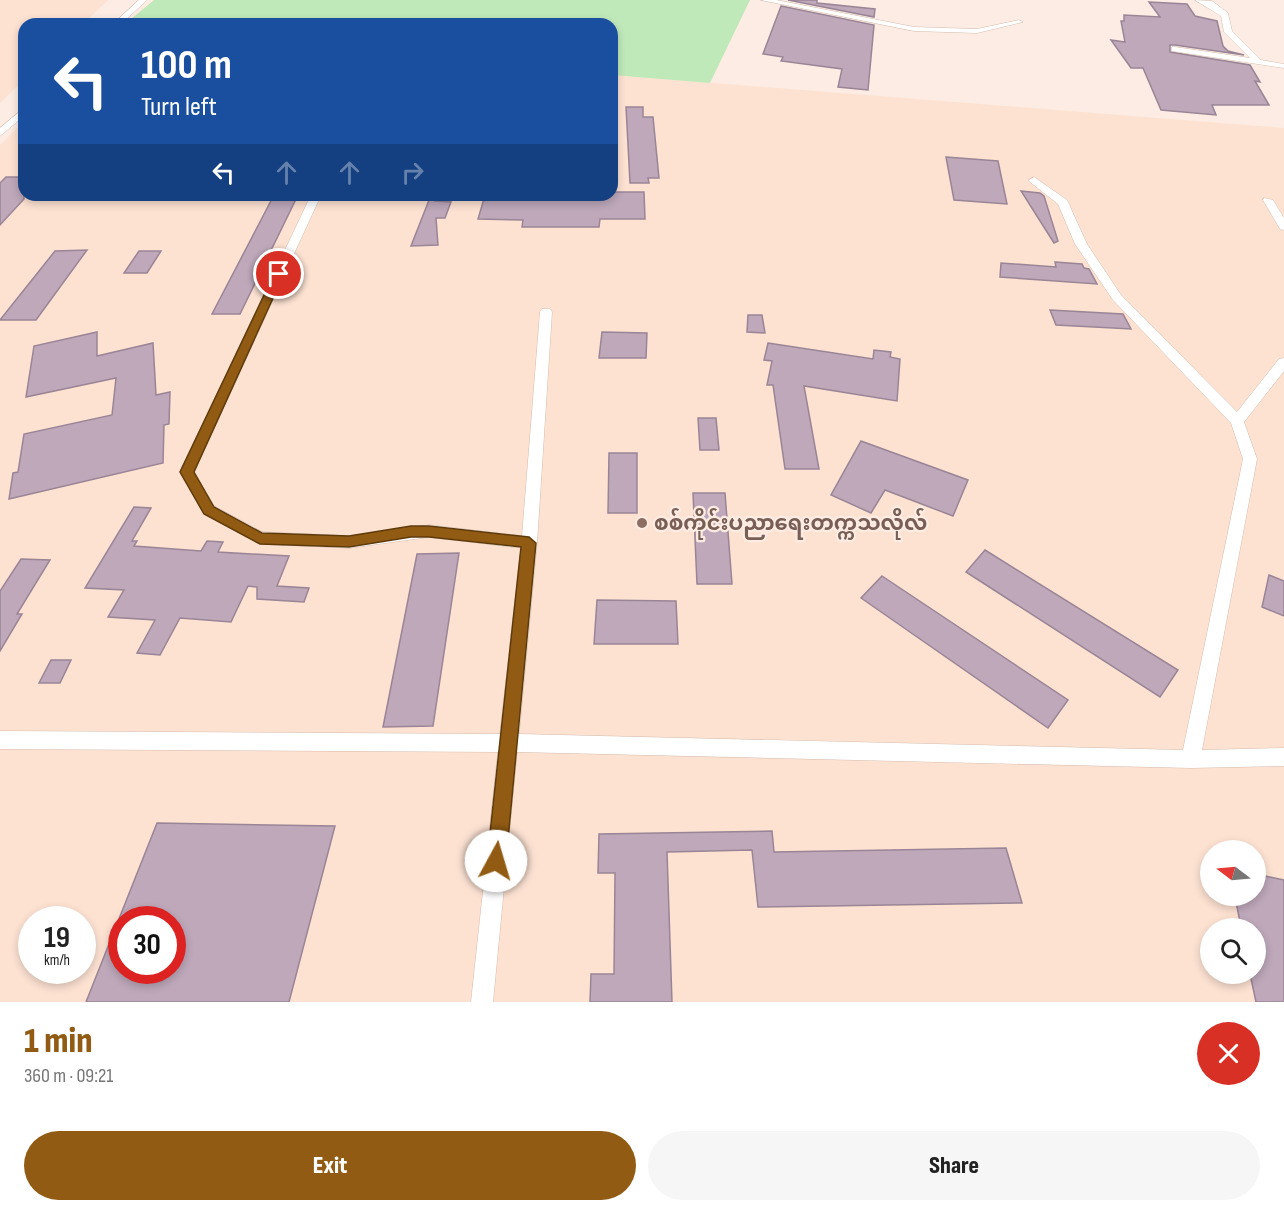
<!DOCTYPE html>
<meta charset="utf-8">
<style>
:root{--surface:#fff;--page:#f6f6f6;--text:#222;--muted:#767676;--accent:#925b13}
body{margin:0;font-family:"Sofia Sans Condensed","Noto Sans Myanmar",sans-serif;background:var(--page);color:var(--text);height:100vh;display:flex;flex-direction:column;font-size:22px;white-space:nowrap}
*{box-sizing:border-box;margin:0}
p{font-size:20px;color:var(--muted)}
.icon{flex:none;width:33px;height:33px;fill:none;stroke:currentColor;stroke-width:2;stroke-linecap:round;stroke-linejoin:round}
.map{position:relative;height:1002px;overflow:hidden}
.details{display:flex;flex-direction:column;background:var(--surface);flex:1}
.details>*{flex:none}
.guide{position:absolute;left:18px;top:18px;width:600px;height:183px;border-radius:18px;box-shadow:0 3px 9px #0003;background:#1a4fa0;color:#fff;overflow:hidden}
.needle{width:39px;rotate:286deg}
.tools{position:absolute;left:1200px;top:840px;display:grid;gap:12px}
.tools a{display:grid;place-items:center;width:66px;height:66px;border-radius:50%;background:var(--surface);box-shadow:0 3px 9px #0003;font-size:30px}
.speed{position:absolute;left:18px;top:906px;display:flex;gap:12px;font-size:30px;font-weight:700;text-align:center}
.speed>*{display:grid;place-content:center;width:78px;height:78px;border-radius:50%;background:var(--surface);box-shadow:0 3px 9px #0003;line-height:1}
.speed small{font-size:15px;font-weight:400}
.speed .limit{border:9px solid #d22;background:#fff;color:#111}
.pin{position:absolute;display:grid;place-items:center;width:51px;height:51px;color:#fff;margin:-26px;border:3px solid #fff;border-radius:50%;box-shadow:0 2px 6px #0007}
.me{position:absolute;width:66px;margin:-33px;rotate:6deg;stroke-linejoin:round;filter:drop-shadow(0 0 4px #0008)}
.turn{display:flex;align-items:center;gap:21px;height:126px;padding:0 24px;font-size:27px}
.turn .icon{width:78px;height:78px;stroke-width:2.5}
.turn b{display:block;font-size:42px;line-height:51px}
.lanes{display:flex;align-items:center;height:57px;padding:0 24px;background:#0003;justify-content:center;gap:30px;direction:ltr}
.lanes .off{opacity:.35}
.round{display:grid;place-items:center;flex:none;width:63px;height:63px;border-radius:32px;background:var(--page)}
.overview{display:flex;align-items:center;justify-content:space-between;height:102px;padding:0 24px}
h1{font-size:36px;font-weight:800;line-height:45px;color:var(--accent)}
.button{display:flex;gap:12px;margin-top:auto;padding:12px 24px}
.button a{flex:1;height:69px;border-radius:36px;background:var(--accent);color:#fff;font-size:24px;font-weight:800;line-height:69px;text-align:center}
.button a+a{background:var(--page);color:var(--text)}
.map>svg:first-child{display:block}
</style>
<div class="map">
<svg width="1284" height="1002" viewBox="0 0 1284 1002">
<rect width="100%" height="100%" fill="#fcece3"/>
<g fill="#fde2d2" fill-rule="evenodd">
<polygon points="0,0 108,0 83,24 24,24 24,80 0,103"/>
<path d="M612 75 1284 128V1002H0V145L24 121V195H612ZM1210 850H1256V896H1210ZM32 920H82V970H32ZM122 920H172V970H122ZM1210 928H1256V974H1210Z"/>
</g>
<polygon fill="#c0e9ba" points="154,0 750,0 710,83 612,75 612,24 125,24"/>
<g fill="#bea8ba" stroke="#9a8596" stroke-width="1.5" fill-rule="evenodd">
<polygon points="788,0 817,0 817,3 875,9 874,17"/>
<polygon points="1149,2 1187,4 1195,16 1217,21 1223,46 1228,51 1244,55 1175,45 1170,45 1170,52 1250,65 1260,82 1255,81 1269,105 1212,105 1216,115 1161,110 1143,68 1131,68 1111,40 1125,42 1121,21 1124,21 1124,15 1160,17"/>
<polygon points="781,6 874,25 868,90 838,87 842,69 781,61 783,57 763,54"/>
<polygon points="626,107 643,107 643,117 653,117 659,178 648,178 649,183 630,183"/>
<polygon points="946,157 998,161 1007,204 954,200"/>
<polygon points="6,177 24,177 24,199 0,225 0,183"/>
<polygon points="1021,191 1040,193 1044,196 1058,241 1054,243"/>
<polygon points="612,192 644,192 645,219 600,219 599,227 522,227 523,220 478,219 485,195 612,195"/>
<polygon points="274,195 298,195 240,314 212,314"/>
<polygon points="431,195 435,195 435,201 451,202 445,218 436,218 438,245 411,246"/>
<polygon points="87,250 36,320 0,320 55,251"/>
<polygon points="139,251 161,251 147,273 124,273"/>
<polygon points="1055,262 1082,264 1084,268 1089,269 1097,284 1000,277 1001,263 1056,267"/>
<polygon points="1050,310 1123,314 1131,329 1056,325"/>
<polygon points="748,315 762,315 765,333 747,332"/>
<polygon points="97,332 97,356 153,343 156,395 170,392 169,424 164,425 163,463 9,499 13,473 18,472 24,434 112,415 116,378 26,397 34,346"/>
<polygon points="602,332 647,333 646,358 599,358"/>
<polygon points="768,343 873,359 874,350 891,352 890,357 900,359 897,401 804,386 819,469 785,469 773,385 767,385 772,361 764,360"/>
<polygon points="698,418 716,418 719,450 700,450"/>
<polygon points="861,441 968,480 953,516 885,490 871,513 831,495"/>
<polygon points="609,453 637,453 637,513 608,513"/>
<polygon points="693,493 725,493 732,584 697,584"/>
<polygon points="134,507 151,508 132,541 137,541 134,546 201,551 207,541 223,542 218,552 289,556 277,586 309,588 304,602 257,599 257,587 248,586 231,622 180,618 160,655 137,653 155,620 108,617 124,590 85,588"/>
<polygon points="985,550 1178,670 1160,697 966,572"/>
<polygon points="459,553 433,726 383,727 417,554"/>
<polygon points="21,559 50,560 17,614 22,614 0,651 0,591"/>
<polygon points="1269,575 1284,581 1284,616 1262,607"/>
<polygon points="882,576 1068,700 1048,728 861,598"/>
<polygon points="597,600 676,601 678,644 594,644"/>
<polygon points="51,660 71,660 60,683 39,683"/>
<path d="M157 823 335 826 289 1002H86ZM122 920H172V970H122Z"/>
<polygon points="772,831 774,852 1006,848 1022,903 758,907 752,850 667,852 672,1002 590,1002 591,974 614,974 615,873 598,873 599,834"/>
<polygon points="1256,874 1284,880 1284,1002 1256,1002 1250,974 1256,974 1256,928 1241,928 1235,896 1256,896"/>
</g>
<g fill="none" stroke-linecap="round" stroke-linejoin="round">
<g stroke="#d5bcad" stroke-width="1">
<g id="minor">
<polygon points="139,0 147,0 121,24 113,24"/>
<polygon points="761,0 776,0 914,27 977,29 1019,20 1023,22 977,33 914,31"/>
<polygon points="1195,0 1212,1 1228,13 1232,31 1261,60 1284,64 1284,68 1172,51 1172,47 1175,47 1250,58 1224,32 1221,16"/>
<polygon points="24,108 24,116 0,136 0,128"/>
<polygon points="1034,177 1067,200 1087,244 1121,295 1237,412 1279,359 1284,358 1284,371 1244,422 1257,459 1202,750 1284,748 1284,766 1191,768 517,752 493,1002 471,1002 498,752 0,749 0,731 500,734 521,548 429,537 349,548 260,544 204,514 180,472 311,195 321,195 194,472 214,506 262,532 349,536 429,525 522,536 540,312 542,309 550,309 552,312 537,543 519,734 1183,750 1243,459 1231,423 1113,300 1075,244 1058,204 1030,182 1029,180"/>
<polygon points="1264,198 1273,200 1284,218 1284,230 1280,229 1263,200"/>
</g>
</g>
<use href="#minor" fill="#fff" fill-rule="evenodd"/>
</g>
<polygon fill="#925b13" stroke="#5f3b0c" stroke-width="1.5" points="279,271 284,274 194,472 214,507 262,533 349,536 411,526 429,526 529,537 536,543 506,861 503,868 496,870 490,868 487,861 521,547 429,537 411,537 349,547 260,544 204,514 180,472 274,274"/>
<circle fill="#8d6e63" stroke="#fcece3" stroke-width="2" cx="642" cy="523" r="6"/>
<g text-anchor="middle" stroke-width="4.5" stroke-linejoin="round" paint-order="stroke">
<g font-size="21" font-weight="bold" fill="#785e54" stroke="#fcece3" text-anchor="start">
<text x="654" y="530">စစ်ကိုင်းပညာရေးတက္ကသလိုလ်</text>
</g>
</g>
</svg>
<div class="tools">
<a><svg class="needle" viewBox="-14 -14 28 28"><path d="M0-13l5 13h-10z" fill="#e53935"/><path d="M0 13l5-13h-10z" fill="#767676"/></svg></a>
<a><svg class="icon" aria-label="search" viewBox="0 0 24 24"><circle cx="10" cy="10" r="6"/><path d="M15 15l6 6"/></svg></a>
</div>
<div class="speed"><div>19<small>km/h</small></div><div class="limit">30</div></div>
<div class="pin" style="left:279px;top:274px;background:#d93025"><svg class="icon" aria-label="arrive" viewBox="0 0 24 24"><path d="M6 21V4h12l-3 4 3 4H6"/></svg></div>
<svg class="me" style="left:496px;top:861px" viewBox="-20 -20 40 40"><circle r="19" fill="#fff"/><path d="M0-13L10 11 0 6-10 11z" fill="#925b13"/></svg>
<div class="guide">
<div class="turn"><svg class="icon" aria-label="left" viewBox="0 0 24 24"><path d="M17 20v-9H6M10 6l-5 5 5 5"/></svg><div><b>100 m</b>Turn left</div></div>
<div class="lanes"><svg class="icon" aria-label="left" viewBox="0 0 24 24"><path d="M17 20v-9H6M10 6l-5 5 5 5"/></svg><svg class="icon off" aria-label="ahead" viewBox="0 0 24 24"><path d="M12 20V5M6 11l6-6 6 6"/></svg><svg class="icon off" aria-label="ahead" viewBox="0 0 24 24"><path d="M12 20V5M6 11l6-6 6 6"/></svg><svg class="icon off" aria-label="right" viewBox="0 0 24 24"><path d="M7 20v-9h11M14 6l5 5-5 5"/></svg></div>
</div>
</div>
<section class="details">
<div class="overview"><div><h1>1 min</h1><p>360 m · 09:21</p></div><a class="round" style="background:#d93025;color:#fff"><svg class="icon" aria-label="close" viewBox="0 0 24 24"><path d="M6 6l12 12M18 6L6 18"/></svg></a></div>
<div class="button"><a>Exit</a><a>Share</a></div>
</section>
